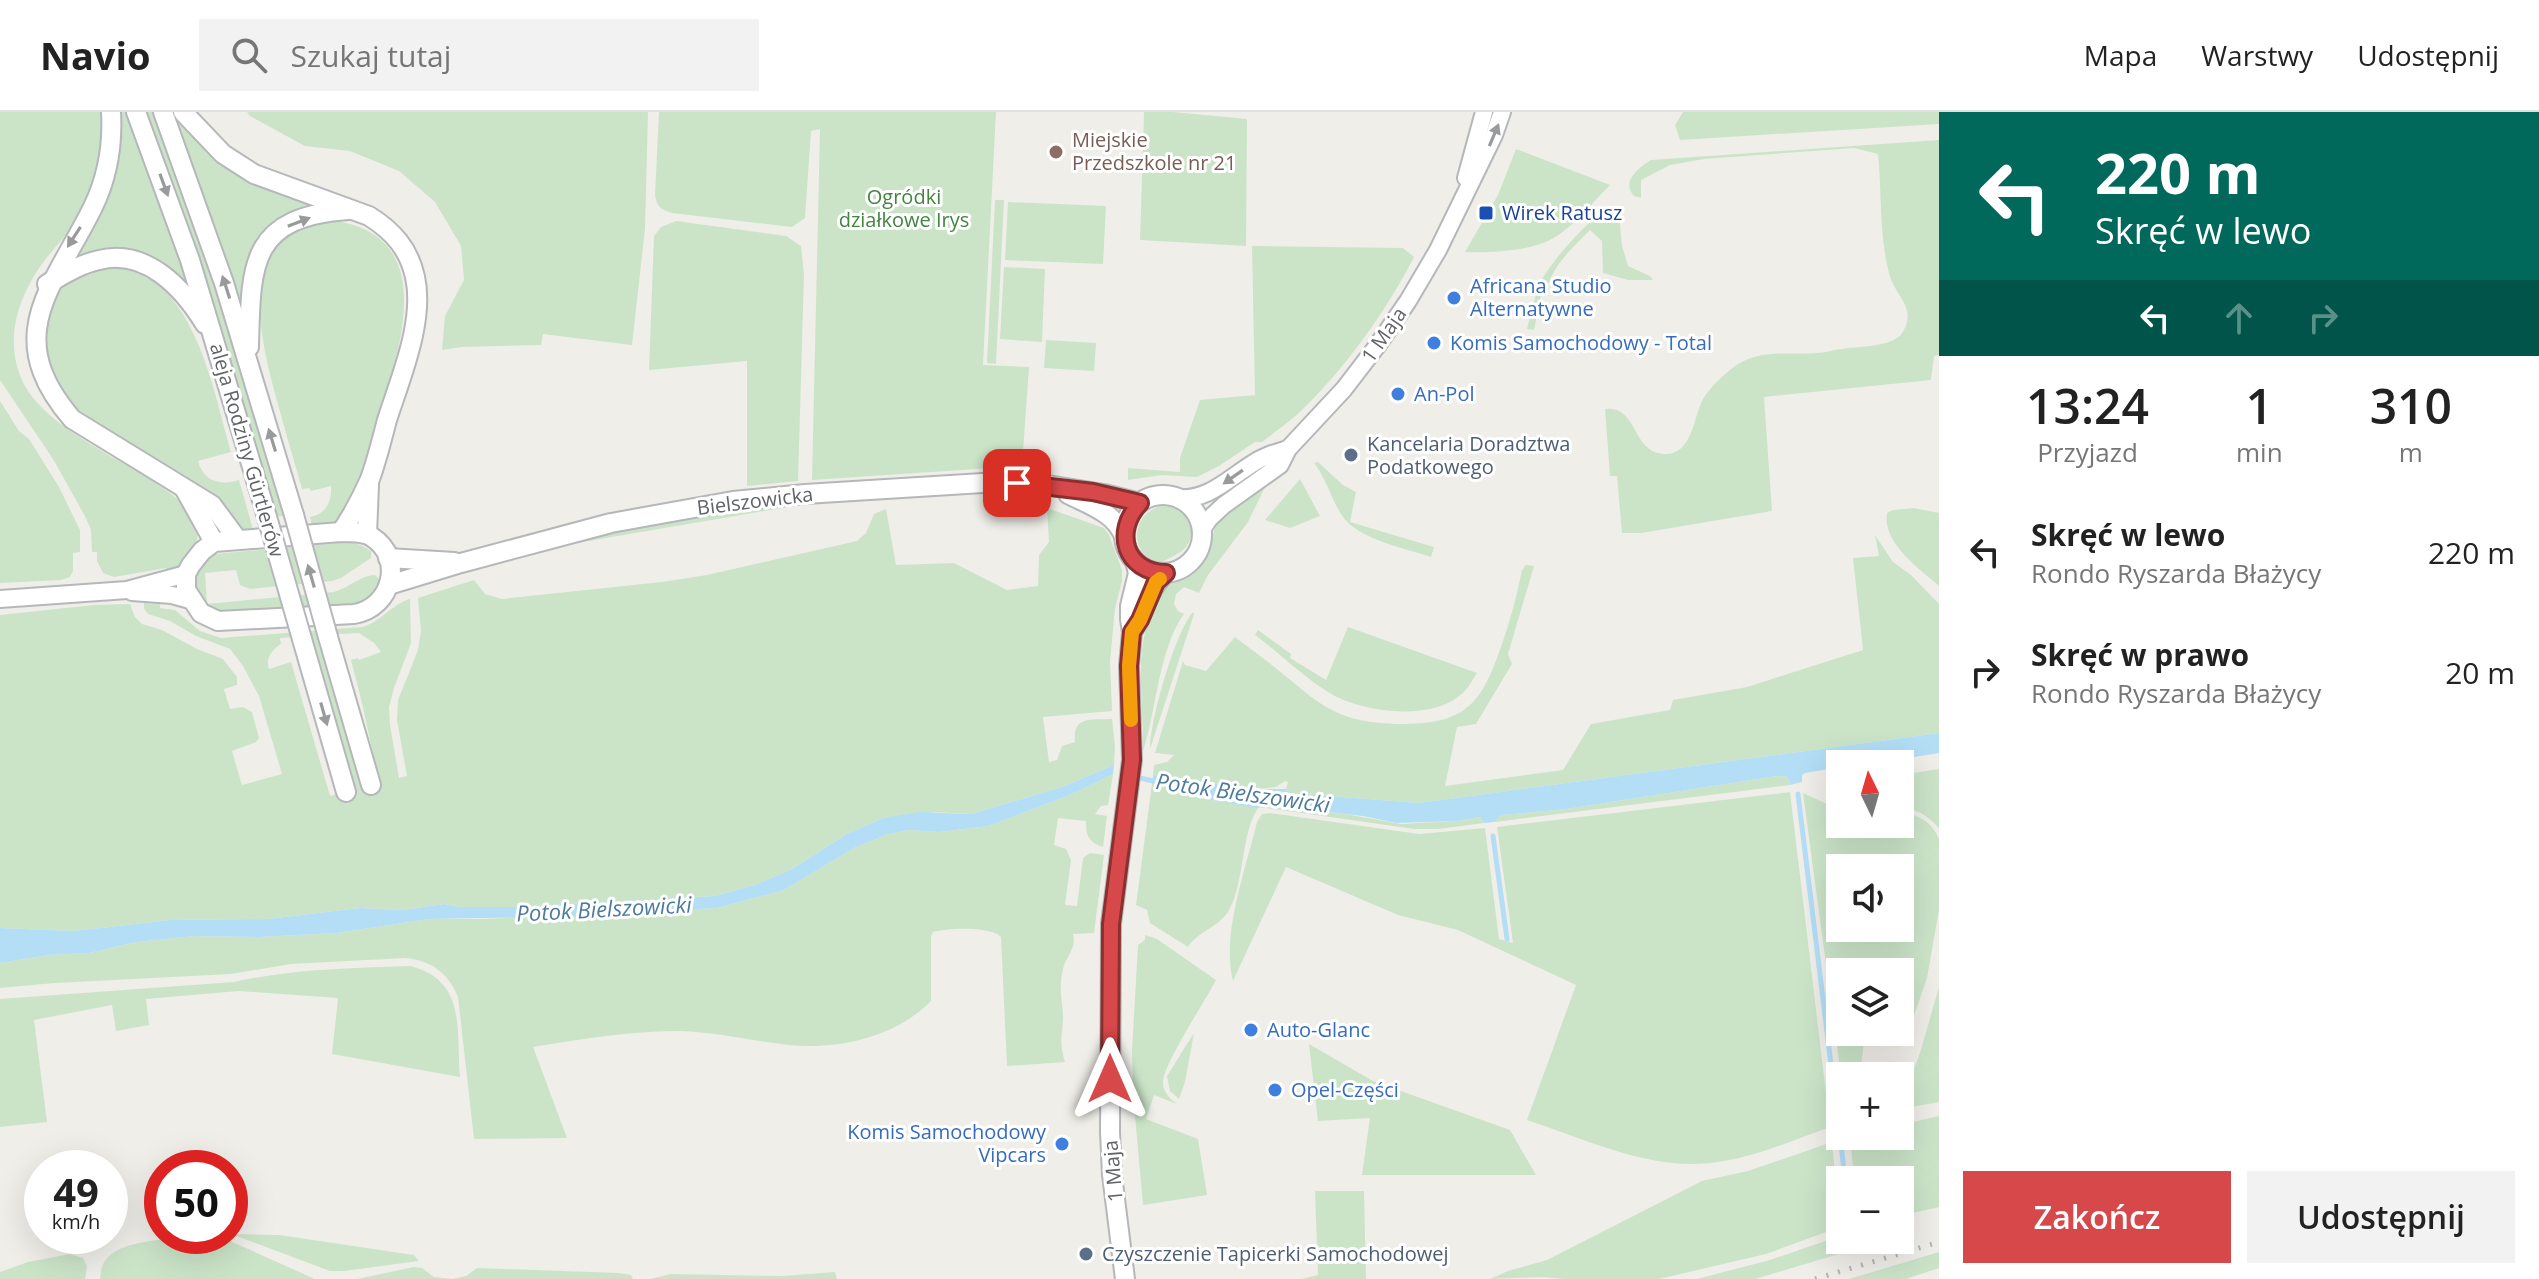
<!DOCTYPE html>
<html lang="pl">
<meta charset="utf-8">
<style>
:root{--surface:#fff;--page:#f2f2f2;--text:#222;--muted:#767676;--line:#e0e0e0;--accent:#d64849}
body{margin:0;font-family:"Open Sans",sans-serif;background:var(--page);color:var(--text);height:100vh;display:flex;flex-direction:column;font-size:30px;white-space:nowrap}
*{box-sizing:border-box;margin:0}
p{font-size:26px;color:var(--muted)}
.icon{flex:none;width:44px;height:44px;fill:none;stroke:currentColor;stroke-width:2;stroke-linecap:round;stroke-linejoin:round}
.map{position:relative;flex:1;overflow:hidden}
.drawer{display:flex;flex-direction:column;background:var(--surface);width:600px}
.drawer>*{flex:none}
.top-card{background:#00695c;color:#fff;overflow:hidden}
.needle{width:52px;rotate:355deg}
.fabs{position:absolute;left:1826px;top:638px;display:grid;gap:16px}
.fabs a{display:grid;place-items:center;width:88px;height:88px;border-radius:0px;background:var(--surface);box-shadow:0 8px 32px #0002;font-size:40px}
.speed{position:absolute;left:24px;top:1038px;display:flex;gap:16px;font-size:40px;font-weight:700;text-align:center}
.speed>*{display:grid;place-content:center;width:104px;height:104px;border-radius:50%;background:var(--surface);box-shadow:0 8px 32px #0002;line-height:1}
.speed small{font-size:20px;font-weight:400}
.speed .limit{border:12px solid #d22;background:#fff;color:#111}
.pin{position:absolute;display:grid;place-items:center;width:68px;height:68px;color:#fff;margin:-34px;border-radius:16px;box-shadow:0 4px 12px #0006}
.me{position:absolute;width:88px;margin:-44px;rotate:0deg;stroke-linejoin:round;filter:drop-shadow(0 0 6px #0008)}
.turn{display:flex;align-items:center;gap:28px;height:168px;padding:0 24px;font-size:36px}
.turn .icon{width:104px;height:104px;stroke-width:2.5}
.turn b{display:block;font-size:56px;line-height:68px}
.lanes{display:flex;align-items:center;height:76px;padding:0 24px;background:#0003;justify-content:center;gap:40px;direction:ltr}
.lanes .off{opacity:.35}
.eta{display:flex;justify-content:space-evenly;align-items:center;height:136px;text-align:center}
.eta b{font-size:48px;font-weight:600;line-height:56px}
.button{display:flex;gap:16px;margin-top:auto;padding:16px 24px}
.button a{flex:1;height:92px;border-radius:0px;background:var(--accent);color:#fff;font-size:32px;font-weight:600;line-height:92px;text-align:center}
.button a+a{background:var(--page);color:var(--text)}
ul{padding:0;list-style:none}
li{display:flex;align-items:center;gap:24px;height:120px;padding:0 24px}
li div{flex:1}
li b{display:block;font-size:30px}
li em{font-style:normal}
header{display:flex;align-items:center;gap:48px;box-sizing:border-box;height:112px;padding:0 40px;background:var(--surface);border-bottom:2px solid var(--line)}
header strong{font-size:38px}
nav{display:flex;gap:44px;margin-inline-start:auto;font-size:28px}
.search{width:560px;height:72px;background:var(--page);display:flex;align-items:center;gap:20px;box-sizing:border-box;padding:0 28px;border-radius:0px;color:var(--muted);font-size:30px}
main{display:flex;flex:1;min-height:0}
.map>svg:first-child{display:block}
</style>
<header>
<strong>Navio</strong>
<div class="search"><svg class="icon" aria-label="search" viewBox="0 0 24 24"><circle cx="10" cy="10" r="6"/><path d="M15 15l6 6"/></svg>Szukaj tutaj</div>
<nav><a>Mapa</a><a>Warstwy</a><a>Udostępnij</a></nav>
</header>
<main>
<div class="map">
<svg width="1939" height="1167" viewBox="0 0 1939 1167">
<rect width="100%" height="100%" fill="#f0eee9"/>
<g fill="#cbe4c8" fill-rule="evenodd">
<path d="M0 0H103C102 36 98 68 81 100 72 117 60 130 48 144 19 181 1 229 25 274 49 317 120 346 161 375 170 381 182 389 189 398 208 422 194 450 167 461L166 456 114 465 103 461 97 449V440H92L91 418 86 406 53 347 0 268Z"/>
<polygon points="118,0 127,0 168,108 191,178 122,138 96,139 71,147"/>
<path d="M145 0H155C205 133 245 267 284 404L275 405C236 268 198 131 145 0Z"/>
<polygon points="247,0 648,0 645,117 632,233 543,222 541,233 461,235 442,238 445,204 464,168 461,134 435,90 399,59 350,39 305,34 250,4"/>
<path d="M659 0H996L983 253 1029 255 1022 354 812 368 820 17 811 19 805 106 792 115 672 101C660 97 657 95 655 83Z"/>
<polygon points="1144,0 1173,0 1247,7 1246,134 1140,128"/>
<polygon points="1683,0 1939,0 1939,12 1680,28 1675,13"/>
<path d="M177 6C190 17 201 34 215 46 244 71 280 81 316 93L291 102 249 149 241 189 175 8Z"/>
<path d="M1939 28V243L1934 244 1931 268 1764 285 1772 399 1641 421H1622L1617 364H1610L1605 297C1638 293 1631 339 1663 342 1693 344 1693 305 1703 287 1711 274 1726 260 1738 252 1763 237 1790 243 1817 241 1825 241 1832 238 1841 237 1860 234 1883 236 1900 224 1920 196 1895 186 1889 161 1879 123 1882 81 1878 42L1854 36 1704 47 1670 53 1641 68V86L1634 84C1621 70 1638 56 1651 48Z"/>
<path d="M1516 37 1610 73C1591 92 1571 118 1548 129 1526 139 1489 141 1465 140L1498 83Z"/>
<polygon points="995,88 1004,88 996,252 987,251"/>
<polygon points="1008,90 1106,94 1103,152 1005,148"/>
<path d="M1614 95 1619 102 1622 134 1628 154 1650 164 1653 168H1628L1603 161 1602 129 1590 118C1570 138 1551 155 1545 183H1541L1534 218 1527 217C1531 202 1534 187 1539 173 1548 153 1593 100 1614 95Z"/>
<path d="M336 109C437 125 401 231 382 296 374 324 368 352 357 379 352 390 345 400 339 411L313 418 310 405C326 402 332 390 331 374L311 379 309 376 302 377C294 348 285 319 277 289 258 220 233 116 336 109Z"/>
<polygon points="676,109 786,124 801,134 804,162 798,369 747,374 747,249 649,258 654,124 661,115"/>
<path d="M1252 134 1403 136 1414 145C1387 198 1344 258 1301 299 1289 310 1275 320 1262 330H1255L1219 354 1197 365 1162 363 1128 368V356L1180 360V346L1200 288 1255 283Z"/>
<path d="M114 154C194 162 213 277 231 340L198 349C203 369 220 374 239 368L254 421C229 414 220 388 199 374 149 342 63 310 46 248 44 240 40 231 41 224 42 216 47 208 49 201 62 164 79 161 114 154Z"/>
<polygon points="1004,155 1045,157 1042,230 1000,227"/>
<polygon points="1046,228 1096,231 1094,259 1044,256"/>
<polygon points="0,289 19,319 29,327 59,375 80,418 80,440 73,441 73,459 70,465 61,468 0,471"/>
<path d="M1318 350 1343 373 1356 380 1350 410 1434 435 1431 445C1404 436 1356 427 1341 402 1331 386 1326 366 1314 351Z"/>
<polygon points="1300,367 1320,404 1290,416 1265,408"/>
<path d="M1266 373 1248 410 1208 463 1199 481 1184 475 1176 482 1174 492 1178 499 1184 502C1159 536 1156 599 1143 639 1144 585 1130 526 1163 478 1173 463 1195 460 1205 444 1212 434 1212 420 1218 410 1226 393 1251 383 1266 373Z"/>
<path d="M817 390 577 431C596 422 622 418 643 413 701 402 758 394 817 390Z"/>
<path d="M1164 393C1184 395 1200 416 1186 435 1179 443 1168 446 1159 452 1127 441 1131 400 1164 393Z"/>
<path d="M1047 396 1104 416 1109 423 1122 458V469L1115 497 1110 549 1112 599 1043 605 1049 650 1057 648 1062 634 1075 630C1072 603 1093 608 1112 607L1115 635 1114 653 1062 675 971 702 934 700 883 706 847 722 792 757 755 773 714 784 512 795H459L444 792 402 798 360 796 268 807 170 808 74 819 0 816V503L94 493 130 492 135 505 142 512 162 518 197 537 223 547 237 565V573L224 577 230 597 243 595 252 600 259 626 256 630 232 639 242 673 282 662 259 584 243 554 230 537 196 524 170 509 148 502 144 497V491L160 492V496L175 498 200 519 221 526 362 515C381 510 392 492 410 487L411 531 394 576 389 595 390 613 399 666 407 664 397 608 398 588 418 538 421 519 418 486 474 468 485 482 502 487 662 470 707 463 857 429 866 421 874 402 886 397 896 453 954 451 1007 478 1038 474 1039 443 1049 430ZM359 521 374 531 381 540 359 548 358 546 351 548 363 595 379 670 362 676 319 523ZM309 524 353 678 330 684 291 550 269 557C265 546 272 538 281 532L280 526Z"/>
<path d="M1914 396 1939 401V474C1919 456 1882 431 1887 401L1893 398Z"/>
<path d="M1875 423 1893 450 1911 463 1939 492V621L1419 691 1289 681 1286 677 1288 670 1285 669 1276 675 1259 677 1153 663 1154 653 1167 650 1174 643 1155 641 1183 549 1185 553 1206 559 1235 525C1253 539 1272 552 1289 567 1303 578 1317 591 1334 599 1355 610 1382 612 1406 612 1468 611 1482 589 1501 535 1510 509 1517 484 1522 458L1526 453 1534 454 1508 542 1512 552 1476 612 1457 615 1445 674 1563 658 1591 612 1670 598 1673 588 1747 575 1863 538 1853 446 1879 444Z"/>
<path d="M350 430 361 433 371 439V446L341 466 332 469 250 477 240 473 236 458 205 461 207 492 334 480C348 476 362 463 375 463L380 468C376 481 368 488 355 492L219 501C192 487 184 458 214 442Z"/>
<path d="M1193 500 1194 502 1150 637C1149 611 1175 520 1193 500Z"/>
<path d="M1348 515 1477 561C1471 570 1467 579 1458 585 1427 609 1359 600 1328 580 1302 564 1279 541 1255 523L1258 518 1291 542 1290 546 1326 568Z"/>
<path d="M1939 657V716C1928 704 1917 696 1900 696V663Z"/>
<path d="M1113 662 1108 693 1101 694 1095 702 1107 704 1103 735C1088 730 1086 723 1086 709L1058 706 1054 733 1066 737 1071 748 1065 793 1077 794 1083 746 1090 741 1104 743 1094 821 1073 822C1077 837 1066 844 1063 857 1058 878 1063 888 1063 907 1062 927 1059 929 1065 950L1007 954 1001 825C990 814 948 816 933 820L931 824V889C896 925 838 938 789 933 752 929 716 920 679 919 630 919 581 927 533 935L567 1026 474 1027 458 885C448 860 430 848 405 846L291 852 231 862 55 871 0 876V851L48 843 89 841 137 830 194 824 259 825 337 821 429 807H482L717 796 784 778 854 736 888 722 909 718 939 720 988 714 1070 683Z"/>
<polygon points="1777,664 1788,665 1790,673 1495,710 1496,706 1502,703 1566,697"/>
<path d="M1152 672 1171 675 1201 686 1234 692 1345 702 1402 712 1457 709 1480 705 1484 711 1439 717H1414L1259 695C1241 718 1245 770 1229 798 1219 816 1200 817 1188 835L1150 811 1147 798 1136 793Z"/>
<path d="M1790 680 1830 1015C1796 1027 1760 1043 1724 1049 1656 1062 1591 1029 1527 1008L1576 873 1458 818 1398 803 1286 755 1233 869C1221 822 1246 757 1257 710L1262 702 1270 701 1419 722 1485 716 1499 827 1513 831 1497 715Z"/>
<path d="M1803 681 1840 698V712H1900L1902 700C1919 703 1932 710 1939 727V798L1927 866 1911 912 1900 911V860H1840V920H1865L1860 964H1841ZM1840 756H1900V816H1840Z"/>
<path d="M1145 823 1157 827 1216 868C1206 888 1162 954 1163 971 1163 980 1170 987 1177 992L1154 983 1146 1007 1198 1027 1207 1083 1143 1093 1133 981 1132 939 1138 833 1145 828Z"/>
<path d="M410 854C467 868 456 918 460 965L332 942 338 886 239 879 146 887 149 913 116 919 112 893 34 908 47 1010 0 1015V887L234 870C292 857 350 856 410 854Z"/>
<polygon points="1939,875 1939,990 1900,997 1900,977 1907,976 1920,941"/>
<polygon points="1194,921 1185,970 1179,987 1170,979 1167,964"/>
<polygon points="1309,932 1373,969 1510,1018 1536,1063 1362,1063 1370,1006 1318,1009"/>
<polygon points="1939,1004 1939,1095 1900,1104 1900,1068 1854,1068 1850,1024 1900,1024 1900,1013"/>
<polygon points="1832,1030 1840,1115 1766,1142 1659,1167 1565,1167 1542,1165 1490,1167 1508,1159 1547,1148 1702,1069 1748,1059"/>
<polygon points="1315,1079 1364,1079 1366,1167 1301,1167 1318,1163"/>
<polygon points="231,1122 279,1123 414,1143 419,1149 344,1159 330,1159"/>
<polygon points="1840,1124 1840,1128 1886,1128 1755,1167 1697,1167 1770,1148"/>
<path d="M207 1125 230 1129 315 1167H100C101 1160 101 1154 105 1149 120 1125 180 1127 207 1125Z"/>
<polygon points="1939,1140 1939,1156 1906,1167 1849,1167"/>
<polygon points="70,1142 83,1146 87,1154 85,1167 0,1167 0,1160 28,1150"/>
<polygon points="414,1155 422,1156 434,1165 452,1167 466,1164 477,1156 619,1161 631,1163 633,1167 357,1167"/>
<polygon points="835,1160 837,1167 650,1167 671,1162 782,1164"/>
</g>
<g fill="#b3def6">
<polygon points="1939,621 1939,641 1883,650 1840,652 1840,655 1805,661 1802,663 1802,670 1790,673 1788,665 1777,664 1566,697 1502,703 1497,706 1495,710 1484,711 1480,705 1457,709 1397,711 1363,704 1274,694 1255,696 1201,686 1171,675 1152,672 1153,663 1259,677 1286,677 1289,681 1419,691"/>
<polygon points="1114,653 1113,662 1070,683 988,714 939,720 909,718 888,722 854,736 784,778 717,796 546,805 429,807 337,821 259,825 194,824 137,830 89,841 48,843 0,851 0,816 74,819 170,808 268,807 360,796 402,798 444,792 459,795 512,795 714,784 755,773 792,757 847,722 883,706 920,700 971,702 1062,675"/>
</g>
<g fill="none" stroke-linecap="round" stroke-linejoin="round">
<g stroke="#b3def6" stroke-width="5">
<polyline points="1136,665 1157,670"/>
<polyline points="1798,682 1838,1010"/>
<polyline points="1493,724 1507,827"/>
<polyline points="1841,1032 1845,1068"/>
</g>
<g stroke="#b5b8bb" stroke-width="20">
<g id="tertiary">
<polyline points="1466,66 1484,0"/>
<path d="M1178 386C1207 389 1228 367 1252 352 1263 344 1275 341 1288 337"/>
<polyline points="1202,418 1209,407 1224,393 1280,353 1288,337 1344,277 1377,234 1408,189 1438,138 1494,23 1502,0"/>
<polyline points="132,480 172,483 190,488"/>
<polyline points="0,487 127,478 186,462"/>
</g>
</g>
<g stroke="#b5b7bb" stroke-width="22">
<g id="secondary">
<path d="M111 0C113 34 108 64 93 95 53 176 0 223 72 307L212 393 238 428"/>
<polyline points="136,0 190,148 267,405"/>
<polyline points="163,0 224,171 294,403"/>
<path d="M183 0 223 42 254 62 369 104C393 119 409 137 415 165 425 209 400 267 387 308 382 327 377 348 370 367 362 385 352 404 341 420"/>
<path d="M47 172C63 163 80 152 99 148 146 136 183 176 205 212"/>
<path d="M249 235C251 153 249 105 348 98"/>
<polyline points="185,378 214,430"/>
<path d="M1068 382C1089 393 1114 400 1124 424"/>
<circle cx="1163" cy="422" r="39"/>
<path d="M341 420C351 421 363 419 372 425 405 446 392 496 354 502L218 509 201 501 186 478V462L191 453 202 439 214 430Z"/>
<polyline points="367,422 369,373"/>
<polyline points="388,446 454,450"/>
<polyline points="389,473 461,451 611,411 733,389 805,382 999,370 1035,371 1104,382 1140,391"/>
<path d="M1132 520C1145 500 1148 476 1166 461"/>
<polyline points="328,525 371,673"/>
<polyline points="302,527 346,680"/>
<polyline points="1125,1167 1112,1063 1110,1020 1111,812 1132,648 1129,554 1132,520 1130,507 1130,494 1138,461 1135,449"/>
</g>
</g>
<use href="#tertiary" stroke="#fff" stroke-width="16"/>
<use href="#secondary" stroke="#fff" stroke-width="18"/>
<polyline stroke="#b4b5b5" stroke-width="5" stroke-dasharray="2 10" stroke-linecap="butt" points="1815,1167 1939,1130"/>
<g stroke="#b5b7bb" stroke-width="22" stroke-linecap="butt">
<g id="secondary-bridge">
<polyline points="294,403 328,525"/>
<polyline points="267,405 302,527"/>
</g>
</g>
<use href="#secondary-bridge" stroke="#fff" stroke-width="18"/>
</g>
<defs><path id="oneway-solid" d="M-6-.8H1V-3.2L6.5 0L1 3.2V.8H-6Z" transform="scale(2)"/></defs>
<g fill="#989a9c">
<use href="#oneway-solid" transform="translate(1494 23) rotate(-67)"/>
<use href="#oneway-solid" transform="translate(164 73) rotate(70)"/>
<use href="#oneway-solid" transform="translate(299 110) rotate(-21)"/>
<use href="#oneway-solid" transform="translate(74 125) rotate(123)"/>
<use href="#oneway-solid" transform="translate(226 175) rotate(-108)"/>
<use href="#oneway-solid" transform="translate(272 328) rotate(-107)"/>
<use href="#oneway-solid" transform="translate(1233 365) rotate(145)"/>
<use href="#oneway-solid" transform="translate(311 464) rotate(-106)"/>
<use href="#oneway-solid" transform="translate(324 602) rotate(74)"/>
</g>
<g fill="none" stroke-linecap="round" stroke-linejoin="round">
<g stroke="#8b2f2f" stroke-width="20">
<path id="route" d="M1017 371 1093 380 1140 391C1113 420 1125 460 1166 461L1156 470 1140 508 1132 520 1129 554 1132 648 1111 812 1110 967"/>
</g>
<use href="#route" stroke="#d64849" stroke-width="14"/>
<polyline stroke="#f59e0b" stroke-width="14" points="1131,608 1129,554 1132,520 1140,508 1156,470 1160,467"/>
</g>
<circle fill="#8d6e63" stroke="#fff" stroke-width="3" cx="1056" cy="40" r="8"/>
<rect fill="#1a4fb4" stroke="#fff" stroke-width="3" x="1478" y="93" width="16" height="16" rx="4"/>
<g fill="#3f7fe0" stroke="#fff" stroke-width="3">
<circle cx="1454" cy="186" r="8"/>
<circle cx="1434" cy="231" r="8"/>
<circle cx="1398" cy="282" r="8"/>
<circle cx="1251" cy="918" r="8"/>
<circle cx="1275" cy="978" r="8"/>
<circle cx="1062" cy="1032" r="8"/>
</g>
<g fill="#5c6f8a" stroke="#fff" stroke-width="3">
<circle cx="1351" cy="343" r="8"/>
<circle cx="1086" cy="1142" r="8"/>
</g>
<g text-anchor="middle" stroke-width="6" stroke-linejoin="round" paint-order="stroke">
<g font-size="20" fill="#785e54" stroke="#fff" text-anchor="start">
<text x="1072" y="35">Miejskie<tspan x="1072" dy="23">Przedszkole nr 21</tspan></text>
</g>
<g font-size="20" fill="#438441" stroke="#fff">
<text x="904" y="92">Ogródki<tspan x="904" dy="23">działkowe Irys</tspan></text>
</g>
<g font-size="20" fill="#164399" stroke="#fff" text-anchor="start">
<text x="1502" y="108">Wirek Ratusz</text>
</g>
<g font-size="20" fill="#366cbe" stroke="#fff" text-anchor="start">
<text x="1470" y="181">Africana Studio<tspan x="1470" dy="23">Alternatywne</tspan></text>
<text x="1450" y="238">Komis Samochodowy - Total</text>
<text x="1414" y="289">An-Pol</text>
<text x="1267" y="925">Auto-Glanc</text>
<text x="1291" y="985">Opel-Części</text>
<text x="1046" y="1027" text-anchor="end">Komis Samochodowy<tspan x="1046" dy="23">Vipcars</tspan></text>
</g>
<g font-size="20" fill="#606367" stroke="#fff">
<text transform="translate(1384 223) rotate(-55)" y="7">1 Maja</text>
<text transform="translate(247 338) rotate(74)" y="7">aleja Rodziny Gürtlerów</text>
<text transform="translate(755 389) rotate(-7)" y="7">Bielszowicka</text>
<text transform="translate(1113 1059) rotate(-95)" y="7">1 Maja</text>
</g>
<g font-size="20" fill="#4e5e75" stroke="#fff" text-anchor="start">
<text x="1367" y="339">Kancelaria Doradztwa<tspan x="1367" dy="23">Podatkowego</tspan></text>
<text x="1102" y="1149">Czyszczenie Tapicerki Samochodowej</text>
</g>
<g font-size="22" font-style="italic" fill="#4c7b9e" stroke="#fff">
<text transform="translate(1243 681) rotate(8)" y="8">Potok Bielszowicki</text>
<text transform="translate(604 797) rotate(-3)" y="8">Potok Bielszowicki</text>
</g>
</g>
</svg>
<div class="fabs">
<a><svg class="needle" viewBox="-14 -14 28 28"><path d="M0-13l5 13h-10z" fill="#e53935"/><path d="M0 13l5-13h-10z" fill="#767676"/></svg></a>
<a><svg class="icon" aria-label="sound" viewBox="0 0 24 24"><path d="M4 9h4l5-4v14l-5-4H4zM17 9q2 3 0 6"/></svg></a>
<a><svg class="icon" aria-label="layers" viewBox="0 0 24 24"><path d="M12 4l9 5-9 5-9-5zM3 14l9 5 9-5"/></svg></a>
<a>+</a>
<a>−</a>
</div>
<div class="speed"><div>49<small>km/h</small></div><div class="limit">50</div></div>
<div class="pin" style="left:1017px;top:371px;background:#d93025"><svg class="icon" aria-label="arrive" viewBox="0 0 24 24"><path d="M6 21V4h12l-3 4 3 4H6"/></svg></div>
<svg class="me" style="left:1110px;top:967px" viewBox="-20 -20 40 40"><path d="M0-17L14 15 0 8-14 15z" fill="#d64849" stroke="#fff" stroke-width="4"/></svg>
</div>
<section class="drawer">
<div class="top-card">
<div class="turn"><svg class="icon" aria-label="left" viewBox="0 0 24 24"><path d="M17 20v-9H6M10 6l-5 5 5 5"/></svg><div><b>220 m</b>Skręć w lewo</div></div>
<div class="lanes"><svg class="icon" aria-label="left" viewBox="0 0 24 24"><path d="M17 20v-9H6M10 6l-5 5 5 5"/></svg><svg class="icon off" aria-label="ahead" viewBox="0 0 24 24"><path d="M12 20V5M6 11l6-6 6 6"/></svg><svg class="icon off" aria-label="right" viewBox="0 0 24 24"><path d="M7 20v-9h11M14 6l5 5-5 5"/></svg></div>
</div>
<div class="eta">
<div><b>13:24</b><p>Przyjazd</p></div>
<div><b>1</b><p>min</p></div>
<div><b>310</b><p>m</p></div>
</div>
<ul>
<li><svg class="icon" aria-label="left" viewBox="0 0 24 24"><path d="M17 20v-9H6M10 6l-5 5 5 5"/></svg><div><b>Skręć w lewo</b><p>Rondo Ryszarda Błażycy</p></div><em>220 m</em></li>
<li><svg class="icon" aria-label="right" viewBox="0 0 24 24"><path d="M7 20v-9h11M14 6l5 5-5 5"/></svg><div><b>Skręć w prawo</b><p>Rondo Ryszarda Błażycy</p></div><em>20 m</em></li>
</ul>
<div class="button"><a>Zakończ</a><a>Udostępnij</a></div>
</section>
</main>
